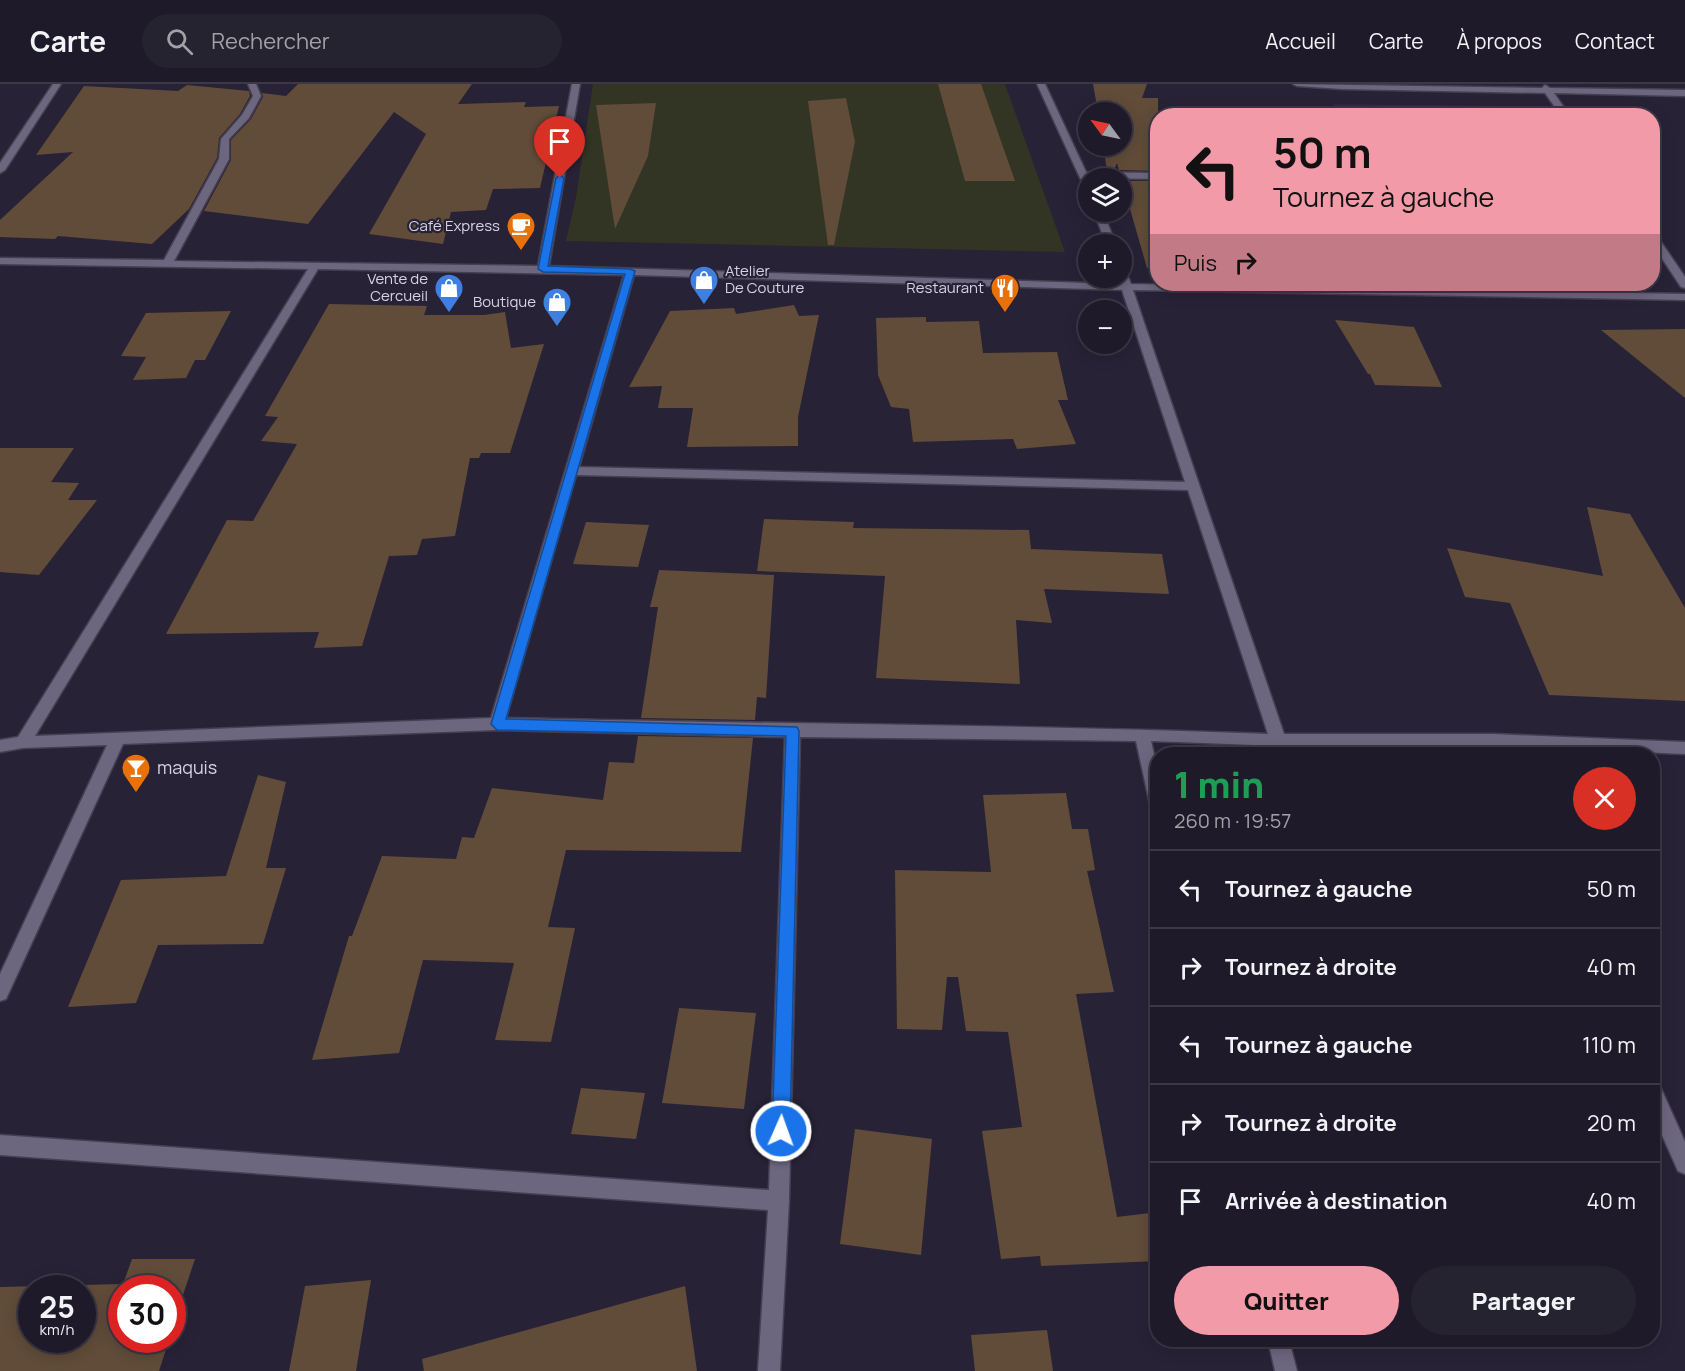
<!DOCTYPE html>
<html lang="fr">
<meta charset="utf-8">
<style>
:root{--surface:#1e1a29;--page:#262331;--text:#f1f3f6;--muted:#a1a1a8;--line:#3c3846;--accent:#f39aa8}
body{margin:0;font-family:Manrope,sans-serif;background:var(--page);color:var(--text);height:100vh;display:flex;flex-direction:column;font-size:22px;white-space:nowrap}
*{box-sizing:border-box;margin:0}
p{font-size:20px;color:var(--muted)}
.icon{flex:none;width:33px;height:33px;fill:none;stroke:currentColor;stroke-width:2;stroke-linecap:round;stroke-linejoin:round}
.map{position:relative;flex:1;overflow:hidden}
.sheet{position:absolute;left:1150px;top:663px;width:510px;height:600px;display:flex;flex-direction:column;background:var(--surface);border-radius:24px;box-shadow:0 3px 15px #0003,0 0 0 2px var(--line)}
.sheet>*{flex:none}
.hud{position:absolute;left:1150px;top:24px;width:510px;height:183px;border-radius:24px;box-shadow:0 3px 15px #0003,0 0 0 2px var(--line);background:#f39aa8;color:#111;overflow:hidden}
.needle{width:39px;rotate:303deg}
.controls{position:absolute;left:1078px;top:18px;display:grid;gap:12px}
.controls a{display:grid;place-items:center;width:54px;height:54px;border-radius:50%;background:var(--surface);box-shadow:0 3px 15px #0003,0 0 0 2px var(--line);font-size:30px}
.speed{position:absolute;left:18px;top:1191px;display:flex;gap:12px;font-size:30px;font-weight:700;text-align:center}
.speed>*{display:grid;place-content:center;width:78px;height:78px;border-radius:50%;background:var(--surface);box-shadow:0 3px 15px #0003,0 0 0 2px var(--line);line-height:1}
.speed small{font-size:15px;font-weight:400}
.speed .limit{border:9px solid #d22;background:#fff;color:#111}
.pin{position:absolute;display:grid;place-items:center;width:51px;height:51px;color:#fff;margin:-62px -26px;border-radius:50% 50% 50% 0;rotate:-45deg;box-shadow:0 0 6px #0007}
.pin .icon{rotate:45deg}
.me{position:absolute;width:66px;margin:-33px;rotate:2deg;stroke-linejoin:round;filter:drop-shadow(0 0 4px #0008)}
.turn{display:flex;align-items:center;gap:21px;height:126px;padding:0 24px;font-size:27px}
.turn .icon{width:78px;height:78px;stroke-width:2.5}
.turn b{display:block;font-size:42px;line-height:51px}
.then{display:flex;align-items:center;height:57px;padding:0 24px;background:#0003;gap:12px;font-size:22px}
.round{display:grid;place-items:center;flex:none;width:63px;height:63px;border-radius:32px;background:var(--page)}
.head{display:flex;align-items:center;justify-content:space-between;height:102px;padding:0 24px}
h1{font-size:36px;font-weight:800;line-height:45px;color:#1e9e55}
.action{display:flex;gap:12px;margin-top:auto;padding:12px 24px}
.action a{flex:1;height:69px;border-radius:36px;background:var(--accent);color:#111;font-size:24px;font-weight:800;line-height:69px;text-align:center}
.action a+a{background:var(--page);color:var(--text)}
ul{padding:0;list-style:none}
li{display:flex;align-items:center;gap:18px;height:78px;padding:0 24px;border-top:2px solid var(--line)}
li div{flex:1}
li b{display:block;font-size:22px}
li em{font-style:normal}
header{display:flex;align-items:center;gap:36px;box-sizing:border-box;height:84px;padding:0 30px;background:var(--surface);border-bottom:2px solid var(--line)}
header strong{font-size:28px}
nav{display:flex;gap:33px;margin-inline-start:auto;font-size:21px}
.search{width:420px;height:54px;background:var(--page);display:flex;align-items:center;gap:15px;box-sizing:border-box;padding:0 21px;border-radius:33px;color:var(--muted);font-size:22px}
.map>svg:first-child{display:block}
</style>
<header>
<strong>Carte</strong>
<div class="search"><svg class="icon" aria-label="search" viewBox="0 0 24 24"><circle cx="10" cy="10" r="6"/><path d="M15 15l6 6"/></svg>Rechercher</div>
<nav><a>Accueil</a><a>Carte</a><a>À propos</a><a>Contact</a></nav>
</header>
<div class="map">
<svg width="1685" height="1287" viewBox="0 0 1685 1287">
<rect width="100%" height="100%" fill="#282237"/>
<polygon fill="#322945" points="1333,20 1514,22 1521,31 1338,31"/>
<polygon fill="#323424" points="593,0 1005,0 1065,168 566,157 576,113"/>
<g fill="#614c39" fill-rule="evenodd">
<polygon points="298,0 472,0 458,20 526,18 524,23 559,22 540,104 493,105 486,126 451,128 443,160 369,150 426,50 394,28 308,140 204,127 231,76 231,56 251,35 263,13 262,9 286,12"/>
<polygon points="938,0 981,0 1015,97 965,97"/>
<polygon points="1093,0 1147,0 1142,14 1158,14 1158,87 1119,86 1117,79 1114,86 1107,86 1103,62 1122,62 1122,28 1098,28"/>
<polygon points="187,1 249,7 250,12 240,30 219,54 217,74 189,125 152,160 58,152 55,155 0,153 0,136 73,68 36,71 84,2 178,7"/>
<polygon points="846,14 855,58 834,161 828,161 808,17"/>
<polygon points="656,19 648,72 615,145 596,21"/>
<polygon points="1122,97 1158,97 1158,182 1147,184"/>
<polygon points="329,220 427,222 424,231 484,231 505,228 511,264 544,260 510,369 481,369 479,374 470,374 455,452 422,455 417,471 389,472 362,562 314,564 319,548 166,550 227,436 253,437 297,360 261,357 278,333 265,332"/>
<polygon points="794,221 799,232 819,231 798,333 798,362 687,363 693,324 658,324 662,302 629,303 670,227 734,224 736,230"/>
<polygon points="231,227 205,276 195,276 186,294 133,296 146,273 121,272 146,229"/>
<polygon points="926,233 926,238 979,237 983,269 1057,268 1068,316 1058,316 1076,360 1017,365 1013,355 913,358 909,325 891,323 878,291 876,234"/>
<polygon points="1335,236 1414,243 1442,303 1375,301 1370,290 1368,290"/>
<polygon points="1685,245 1685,314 1601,246"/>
<polygon points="0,364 74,364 51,398 79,399 68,416 97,416 39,491 0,488"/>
<polygon points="1587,423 1630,430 1685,524 1685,617 1549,611 1510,519 1465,513 1447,464 1603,492"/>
<polygon points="764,435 854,438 853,444 1029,446 1031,465 1162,470 1169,510 1044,505 1052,539 1016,536 1020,600 876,594 885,492 757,487"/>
<polygon points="586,438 649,441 638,483 573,480"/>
<polygon points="659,486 774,491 766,614 757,613 755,636 641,634 658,523 650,523"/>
<polygon points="638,652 753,654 741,768 566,766 548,843 575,844 551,958 495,956 514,879 423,876 399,969 312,976 349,852 352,852 382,772 456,775 462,753 474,754 492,704 603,716 609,678 634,679"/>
<polygon points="258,691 286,698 266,784 286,784 263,860 158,861 136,919 68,923 121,796 226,792"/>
<polygon points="1066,709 1072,745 1088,745 1095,786 1087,787 1114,908 1076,910 1117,1133 1158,1128 1158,1177 1041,1182 1040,1172 1001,1175 982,1047 1022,1043 1008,948 966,947 958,893 947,893 942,946 897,945 895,786 991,788 983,711"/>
<polygon points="679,924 756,929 744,1025 662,1019"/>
<polygon points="581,1004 645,1009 636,1055 571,1050"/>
<polygon points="855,1045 932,1055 921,1171 840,1160"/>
<path d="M132 1175H195L172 1244V1204H122V1256H169L159 1287H0V1203L123 1200ZM32 1204H82V1256H32Z"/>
<polygon points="371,1196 356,1287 289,1287 305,1202"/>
<polygon points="685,1202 697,1287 424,1287 422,1275"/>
<polygon points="1047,1246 1053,1287 975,1287 971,1251"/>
</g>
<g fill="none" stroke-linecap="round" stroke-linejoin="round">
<g stroke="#443f51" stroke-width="3">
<g id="minor">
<polygon points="53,0 61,0 5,86 0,89 0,79"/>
<path d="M248 0H256L261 12 249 34 229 55V75L174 177 538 182 572 0H580L549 182 1120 200 1118 194H1122V187L1127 190 1131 200 1685 210V216L1133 206 1284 650H1493L1685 658V670L1504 662 1507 670H1493L1488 662H1278L1151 657 1158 687V728L1152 726 1150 721 1136 657 800 653 789 1117 780 1287H758L768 1126 0 1071V1051L769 1106 785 653 497 646 123 660 6 915 0 917V890L107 661 23 664 0 668V656L18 653 308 185 0 180V174L164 176 219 75 221 55 242 31 253 12ZM318 185 624 191 491 634 35 652ZM634 191 1122 206 1185 398 579 383ZM576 391 1188 406 1268 650C1014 640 760 640 506 634Z"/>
<polygon points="1037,0 1045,0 1086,88 1158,89 1158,95 1089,94 1089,108 1086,107"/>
<polygon points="1293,0 1542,4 1545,1 1550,4 1685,6 1685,12 1554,9 1570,32 1561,32 1545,9 1342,5 1297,2"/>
<polygon points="1094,128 1103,128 1116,160 1106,160"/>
<polygon points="1653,151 1657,152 1685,193 1685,204 1681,203 1653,161"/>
<polygon points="1653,1000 1660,1002 1685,1058 1685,1090 1678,1087 1653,1031"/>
<polygon points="1268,1256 1289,1256 1297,1287 1275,1287"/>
</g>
</g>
<use href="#minor" fill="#6d667f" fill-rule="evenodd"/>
</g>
<polygon fill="#1a73e8" stroke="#114b97" stroke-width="1.5" points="560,91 564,94 548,182 630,185 635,187 506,635 797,643 799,647 790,1047 787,1053 781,1056 775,1053 772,1047 786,652 497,646 491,640 625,190 543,188 538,185 556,94"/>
<defs>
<g id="cafe-pin" transform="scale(1.5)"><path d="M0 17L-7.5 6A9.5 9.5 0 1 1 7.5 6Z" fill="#e8710a" stroke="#282237"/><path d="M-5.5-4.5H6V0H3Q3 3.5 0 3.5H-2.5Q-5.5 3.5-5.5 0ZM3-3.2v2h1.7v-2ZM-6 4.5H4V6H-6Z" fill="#fff"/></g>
<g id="shop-pin" transform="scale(1.5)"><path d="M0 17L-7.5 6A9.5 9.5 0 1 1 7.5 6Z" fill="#3f7fe0" stroke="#282237"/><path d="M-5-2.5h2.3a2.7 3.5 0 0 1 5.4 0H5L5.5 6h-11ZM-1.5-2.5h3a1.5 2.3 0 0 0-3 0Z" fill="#fff"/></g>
<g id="restaurant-pin" transform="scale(1.5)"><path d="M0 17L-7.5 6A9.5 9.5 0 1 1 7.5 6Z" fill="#e8710a" stroke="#282237"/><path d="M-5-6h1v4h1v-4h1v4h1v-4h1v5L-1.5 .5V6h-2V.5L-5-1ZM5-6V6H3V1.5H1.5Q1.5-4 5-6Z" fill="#fff"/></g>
<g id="bar-pin" transform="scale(1.5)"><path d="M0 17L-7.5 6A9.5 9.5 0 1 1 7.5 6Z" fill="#e8710a" stroke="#282237"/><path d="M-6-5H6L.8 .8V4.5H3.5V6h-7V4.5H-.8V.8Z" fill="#fff"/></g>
</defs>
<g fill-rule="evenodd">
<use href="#cafe-pin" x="521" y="142"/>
<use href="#shop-pin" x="704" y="196"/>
<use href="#shop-pin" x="449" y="204"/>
<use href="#restaurant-pin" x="1005" y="204"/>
<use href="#shop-pin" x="557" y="218"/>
<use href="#bar-pin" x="136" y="684"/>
</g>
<g text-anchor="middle" stroke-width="4.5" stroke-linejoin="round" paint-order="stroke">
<g font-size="15" fill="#d6d3e1" stroke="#282237" text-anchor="end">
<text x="500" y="147">Café Express</text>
<text x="725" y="192" text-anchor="start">Atelier<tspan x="725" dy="17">De Couture</tspan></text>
<text x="428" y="200">Vente de<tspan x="428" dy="17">Cercueil</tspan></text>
<text x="984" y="209">Restaurant</text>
<text x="536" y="223">Boutique</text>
</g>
<g font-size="18" fill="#d6d3e1" stroke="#282237" text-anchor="start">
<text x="157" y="690">maquis</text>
</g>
</g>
</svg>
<div class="controls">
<a><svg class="needle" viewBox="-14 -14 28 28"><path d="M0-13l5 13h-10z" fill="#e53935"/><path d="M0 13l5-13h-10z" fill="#a1a1a8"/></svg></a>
<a><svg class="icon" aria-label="layers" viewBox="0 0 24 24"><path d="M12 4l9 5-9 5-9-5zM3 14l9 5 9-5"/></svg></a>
<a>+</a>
<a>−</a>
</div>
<div class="speed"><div>25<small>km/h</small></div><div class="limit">30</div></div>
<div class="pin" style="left:560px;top:94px;background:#d93025"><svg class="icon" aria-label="arrive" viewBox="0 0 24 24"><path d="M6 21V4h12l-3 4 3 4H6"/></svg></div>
<svg class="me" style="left:781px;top:1047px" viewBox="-20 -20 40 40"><circle r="17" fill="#1a73e8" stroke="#fff" stroke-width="3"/><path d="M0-11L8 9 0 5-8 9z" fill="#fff"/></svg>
<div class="hud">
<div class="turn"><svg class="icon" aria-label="left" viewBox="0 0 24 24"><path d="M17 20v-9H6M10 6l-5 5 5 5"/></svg><div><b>50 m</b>Tournez à gauche</div></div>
<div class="then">Puis<svg class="icon" aria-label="right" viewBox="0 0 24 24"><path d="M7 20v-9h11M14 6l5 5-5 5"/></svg></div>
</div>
<section class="sheet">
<div class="head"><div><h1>1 min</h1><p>260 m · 19:57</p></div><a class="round" style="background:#d93025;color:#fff"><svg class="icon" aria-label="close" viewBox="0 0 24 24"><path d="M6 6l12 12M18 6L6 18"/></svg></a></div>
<ul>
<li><svg class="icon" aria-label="left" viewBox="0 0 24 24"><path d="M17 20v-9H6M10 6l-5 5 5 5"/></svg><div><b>Tournez à gauche</b></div><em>50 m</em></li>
<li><svg class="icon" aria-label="right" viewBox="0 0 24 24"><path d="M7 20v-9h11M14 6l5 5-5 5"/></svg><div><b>Tournez à droite</b></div><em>40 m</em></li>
<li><svg class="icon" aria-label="left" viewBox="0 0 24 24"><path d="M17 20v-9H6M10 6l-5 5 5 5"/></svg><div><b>Tournez à gauche</b></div><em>110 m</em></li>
<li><svg class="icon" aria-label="right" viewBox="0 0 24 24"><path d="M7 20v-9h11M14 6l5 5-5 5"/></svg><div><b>Tournez à droite</b></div><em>20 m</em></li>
<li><svg class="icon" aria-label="arrive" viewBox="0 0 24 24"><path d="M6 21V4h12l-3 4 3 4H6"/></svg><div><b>Arrivée à destination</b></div><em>40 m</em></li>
</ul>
<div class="action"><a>Quitter</a><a>Partager</a></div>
</section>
</div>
